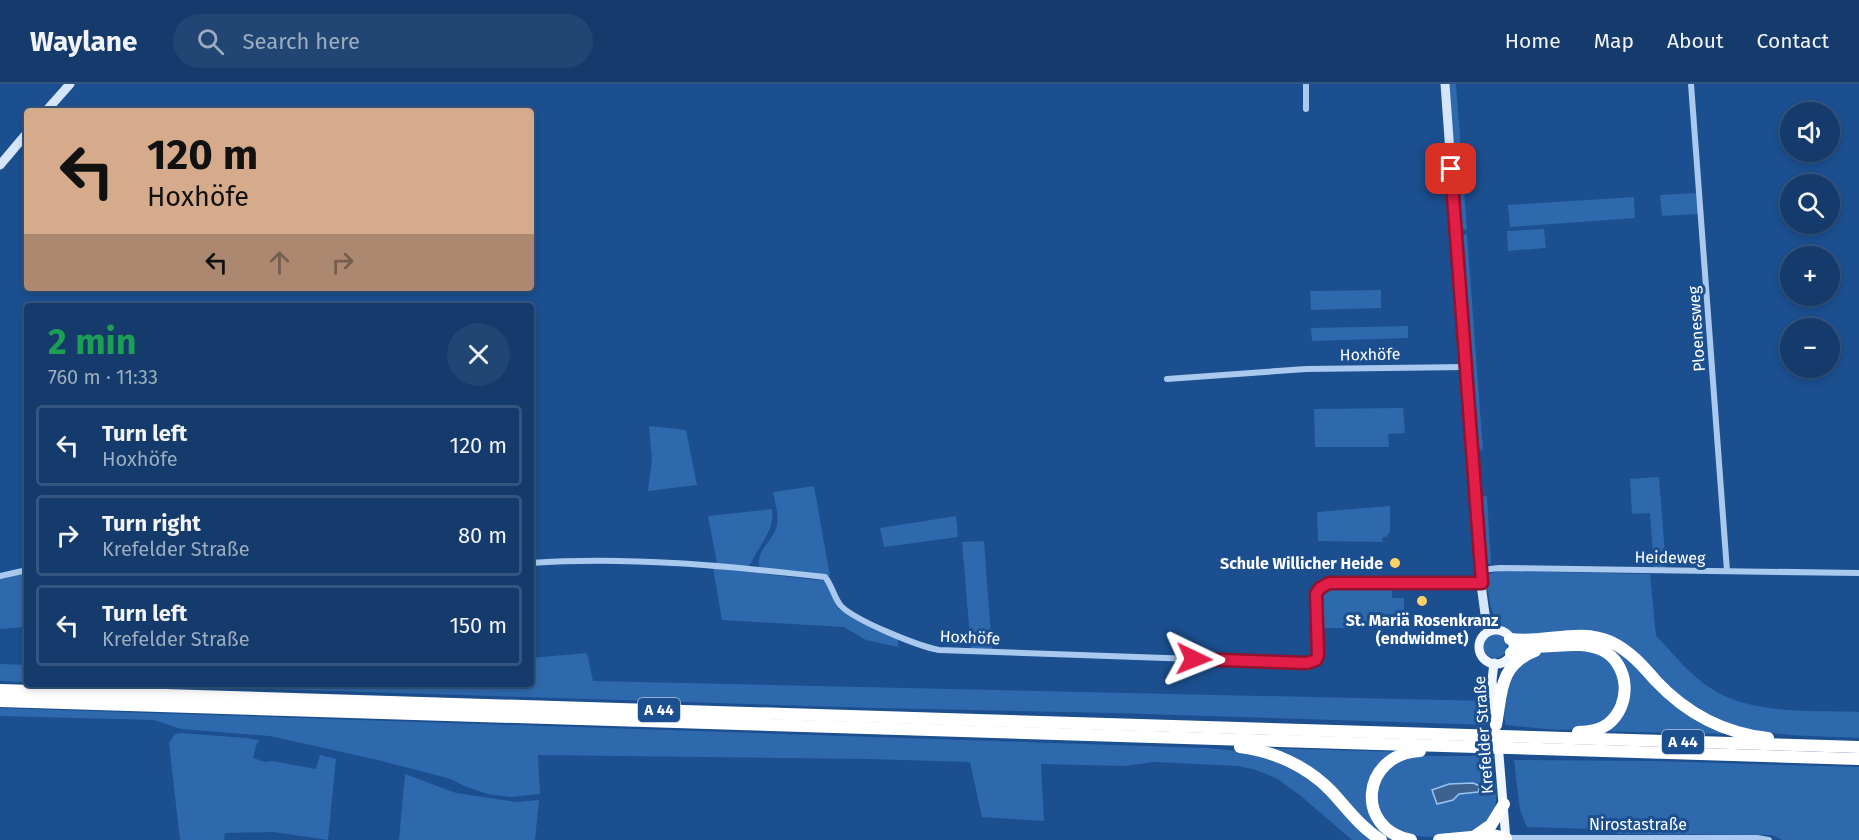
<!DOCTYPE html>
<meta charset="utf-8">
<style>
:root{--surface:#143b6b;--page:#214673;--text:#f1f3f6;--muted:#9dadc1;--line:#33557e}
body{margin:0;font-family:"Fira Sans",sans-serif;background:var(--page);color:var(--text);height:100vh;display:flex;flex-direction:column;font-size:22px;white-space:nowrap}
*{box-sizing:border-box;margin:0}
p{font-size:20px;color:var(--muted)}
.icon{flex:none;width:33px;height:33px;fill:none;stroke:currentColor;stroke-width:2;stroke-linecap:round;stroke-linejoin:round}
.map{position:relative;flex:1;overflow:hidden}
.sheet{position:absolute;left:24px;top:219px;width:510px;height:384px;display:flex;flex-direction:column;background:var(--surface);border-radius:6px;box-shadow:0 3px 9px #0003,0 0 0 2px var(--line)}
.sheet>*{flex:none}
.top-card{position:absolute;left:24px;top:24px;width:510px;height:183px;border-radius:6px;box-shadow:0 3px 9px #0003,0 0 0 2px var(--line);background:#d6ab8b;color:#111;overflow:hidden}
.controls{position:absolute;left:1780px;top:18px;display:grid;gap:12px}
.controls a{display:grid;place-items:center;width:60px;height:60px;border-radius:50%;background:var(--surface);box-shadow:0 3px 9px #0003,0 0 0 2px var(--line);font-size:30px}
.pin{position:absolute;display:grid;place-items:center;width:51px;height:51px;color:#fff;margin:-26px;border-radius:12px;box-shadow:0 3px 9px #0006}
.me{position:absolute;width:66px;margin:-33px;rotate:92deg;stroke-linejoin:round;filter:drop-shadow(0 0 4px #0008)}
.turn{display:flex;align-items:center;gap:21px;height:126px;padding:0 24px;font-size:27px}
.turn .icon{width:78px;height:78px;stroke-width:2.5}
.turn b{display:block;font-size:42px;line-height:51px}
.lanes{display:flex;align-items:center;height:57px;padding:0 24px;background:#0003;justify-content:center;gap:30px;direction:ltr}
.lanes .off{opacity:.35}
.round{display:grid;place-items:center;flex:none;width:63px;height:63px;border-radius:32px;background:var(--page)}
.overview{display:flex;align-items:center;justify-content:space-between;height:102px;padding:0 24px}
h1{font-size:36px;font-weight:700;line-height:45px;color:#1e9e55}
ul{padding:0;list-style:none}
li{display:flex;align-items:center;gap:18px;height:81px;margin:0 12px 9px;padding:0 12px;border:3px solid var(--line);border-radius:6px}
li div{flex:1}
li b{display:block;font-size:22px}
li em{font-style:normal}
header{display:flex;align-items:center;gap:36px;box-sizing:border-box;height:84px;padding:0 30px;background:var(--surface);border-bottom:2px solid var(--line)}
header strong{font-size:28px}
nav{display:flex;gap:33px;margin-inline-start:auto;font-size:21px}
.search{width:420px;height:54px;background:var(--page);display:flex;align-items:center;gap:15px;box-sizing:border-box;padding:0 21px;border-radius:33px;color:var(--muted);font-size:22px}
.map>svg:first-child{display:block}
</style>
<header>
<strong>Waylane</strong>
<div class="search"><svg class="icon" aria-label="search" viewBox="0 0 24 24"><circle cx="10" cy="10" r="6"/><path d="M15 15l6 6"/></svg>Search here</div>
<nav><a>Home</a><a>Map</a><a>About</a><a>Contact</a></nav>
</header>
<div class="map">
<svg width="1859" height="756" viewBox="0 0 1859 756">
<rect width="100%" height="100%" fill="#1b4f8f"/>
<g fill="#2e69ad">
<polygon points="1449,0 1456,0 1467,146 1460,145"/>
<polygon points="1696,109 1698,130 1662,132 1660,111"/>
<polygon points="1634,113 1635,134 1510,143 1508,121"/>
<polygon points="1544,145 1546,164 1508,167 1507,147"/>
<polygon points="1467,150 1483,367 1476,362 1460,151"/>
<polygon points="1381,206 1381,224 1311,226 1310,207"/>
<polygon points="1408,242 1408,254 1312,257 1311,244"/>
<polygon points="1403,324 1405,349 1388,350 1389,363 1315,363 1314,325"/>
<polygon points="649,342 686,346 697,401 648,407 652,375"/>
<polygon points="1659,393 1666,484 1654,483 1650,429 1632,430 1630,395"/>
<path d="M814 402 830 492 759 484C756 465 773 458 777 441 779 431 775 418 773 408Z"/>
<polygon points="1487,412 1491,481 1484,475 1479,413"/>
<polygon points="1390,422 1390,447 1386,454 1384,452 1382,456 1384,458 1318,457 1317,428"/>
<path d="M772 425C775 446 760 460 751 479L747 483 717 479 708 432Z"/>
<polygon points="956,432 958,453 884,463 880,444"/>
<polygon points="984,457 992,565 971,565 962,458"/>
<polygon points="713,484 826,497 838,525 898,555 898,563 866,556 844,543 722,536"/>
<path d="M1497 487 1650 490 1656 552C1671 567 1685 585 1702 598 1744 632 1808 626 1859 628V654C1802 651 1746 655 1695 624 1672 609 1646 585 1624 567 1618 561 1610 553 1603 550 1570 534 1511 572 1494 532 1489 520 1488 504 1485 492Z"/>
<polygon points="27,489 27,543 0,545 0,495"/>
<polygon points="1331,502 1392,502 1392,514 1404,514 1404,544 1320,544 1320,510 1323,505"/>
<circle cx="1495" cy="562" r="12"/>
<polygon points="1526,558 1611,559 1724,650 1596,647 1625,617 1610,567"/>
<path d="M1583 564C1590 567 1599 569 1604 573 1628 590 1620 634 1593 642 1565 650 1533 643 1505 641 1499 578 1526 566 1583 564Z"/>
<polygon points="587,569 593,597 1489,617 1492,641 1112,629 878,624 106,600 531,600 531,574"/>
<polygon points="0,580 27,581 27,598 0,597"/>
<path d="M0 624 1207 664C1229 666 1250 668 1271 675 1313 689 1343 726 1373 756H1352L1301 712 1276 694 1256 686 1238 682 1154 678 1125 682 1041 680 1044 737 982 733 970 678 868 675 538 671 540 710 510 713 488 710 464 702 451 695 378 676 270 652 181 645 154 636 0 632Z"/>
<polygon points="180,649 247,654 260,657 257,659 253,674 265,678 272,677 316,685 320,671 336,675 328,756 274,748 225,749 224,756 180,756 169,659 175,650"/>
<polygon points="1264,664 1399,668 1387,675 1370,718 1401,756 1390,756 1381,751 1329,703"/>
<path d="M1415 672H1494L1493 688H1484V696H1493L1496 700C1496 709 1497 720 1494 728 1493 732 1487 741 1483 743 1468 753 1417 756 1401 749 1375 736 1367 698 1393 680 1398 676 1408 674 1415 672Z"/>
<polygon points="1514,676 1653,677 1859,683 1859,756 1782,756 1772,751 1619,750 1592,745 1527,743 1520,726"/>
<polygon points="405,690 456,709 516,718 539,716 535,756 399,756"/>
</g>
<polygon fill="#3c6290" stroke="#9cc4f0" stroke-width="1.5" points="1473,699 1480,702 1478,708 1459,710 1453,716 1437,720 1432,706 1449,700"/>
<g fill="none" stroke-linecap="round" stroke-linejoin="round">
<g stroke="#a9c9ee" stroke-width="6">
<polyline points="1306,0 1306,25"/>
<polyline points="1691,0 1727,487"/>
<polyline points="1167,295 1306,285 1466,283"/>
<path d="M531 479C629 472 728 482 825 493 832 501 834 514 841 522 856 537 918 562 939 566L1307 579 1316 576 1318 571 1316 510 1320 503 1329 499H1482"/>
<polyline points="1481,486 1499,484 1859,489"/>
<polyline points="0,492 27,486"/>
<polyline points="1506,754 1757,754 1769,756"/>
</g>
<g stroke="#d6e6fa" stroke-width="9">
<polyline points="1445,0 1482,508 1485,530 1491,546"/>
<polyline points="46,27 70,0"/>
<polyline points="0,81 27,49"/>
</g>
<g stroke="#f0f6ff" stroke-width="9">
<circle cx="1496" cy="563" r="17"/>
<polyline points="1494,579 1492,596 1495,628"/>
<polyline points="1498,659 1506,756"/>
</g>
<g stroke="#fff" stroke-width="12">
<path d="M1510 555C1544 560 1579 543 1611 558 1630 567 1643 582 1656 597 1687 630 1723 649 1768 654"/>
<path d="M1511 569C1523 562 1539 563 1552 562 1569 561 1586 559 1602 566 1630 580 1632 621 1608 640 1599 647 1588 648 1578 648"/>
<polyline points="0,606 1859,663"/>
<polyline points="0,617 1859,675"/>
<path d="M1496 641C1502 608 1499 581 1535 567"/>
<path d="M1240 663C1273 667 1307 682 1331 707 1347 724 1360 743 1381 756"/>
<polyline points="1475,752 1491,741 1504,720"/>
<path d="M1411 756C1354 745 1361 670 1420 667"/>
<polyline points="1439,756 1493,751 1506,754"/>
</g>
</g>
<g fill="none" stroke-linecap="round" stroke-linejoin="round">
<g stroke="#92132f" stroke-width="15">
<polyline id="route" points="1194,575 1307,579 1316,576 1318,571 1316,510 1320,504 1329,499 1482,499 1451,85"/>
</g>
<use href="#route" stroke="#e11d48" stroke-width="10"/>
</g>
<g fill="#ffd166" stroke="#1b4f8f" stroke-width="2">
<circle cx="1395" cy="479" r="6"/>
<circle cx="1422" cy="517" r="6"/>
</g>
<g text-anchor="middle" stroke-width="6" stroke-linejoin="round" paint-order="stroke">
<g fill="#1b4f8f" stroke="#bbcadd" stroke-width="1.5">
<rect x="638" y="614" width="42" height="24" rx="4.5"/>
<rect x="1662" y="646" width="42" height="24" rx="4.5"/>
</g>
<g font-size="15" font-weight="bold" fill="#fff">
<text x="659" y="631">A 44</text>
<text x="1683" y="663">A 44</text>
</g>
<g font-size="16" fill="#fff" stroke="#1b4f8f">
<text transform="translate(1696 245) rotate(-94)" y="6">Ploenesweg</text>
<text transform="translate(1370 270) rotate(-1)" y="6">Hoxhöfe</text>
<text transform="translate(1670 473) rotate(1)" y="6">Heideweg</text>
<text transform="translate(970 553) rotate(3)" y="6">Hoxhöfe</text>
<text transform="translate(1483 651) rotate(-94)" y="6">Krefelder Straße</text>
<text x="1638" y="746">Nirostastraße</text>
</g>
<g font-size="16" font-weight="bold" fill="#fff" stroke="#1b4f8f" text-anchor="end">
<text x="1383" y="485">Schule Willicher Heide</text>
<text x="1422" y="542" text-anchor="middle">St. Mariä Rosenkranz<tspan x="1422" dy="18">(endwidmet)</tspan></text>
</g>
</g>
</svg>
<div class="controls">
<a><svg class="icon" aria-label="sound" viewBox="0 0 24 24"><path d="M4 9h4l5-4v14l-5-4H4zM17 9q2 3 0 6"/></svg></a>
<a><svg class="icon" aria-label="search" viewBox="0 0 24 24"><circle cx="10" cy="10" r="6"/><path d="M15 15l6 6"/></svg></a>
<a>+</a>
<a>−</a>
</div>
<div class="pin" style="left:1451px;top:85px;background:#d93025"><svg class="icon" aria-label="arrive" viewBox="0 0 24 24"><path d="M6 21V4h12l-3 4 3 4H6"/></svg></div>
<svg class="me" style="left:1194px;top:575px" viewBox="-20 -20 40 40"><path d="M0-17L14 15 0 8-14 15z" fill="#e11d48" stroke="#fff" stroke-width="4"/></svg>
<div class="top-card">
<div class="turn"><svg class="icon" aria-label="left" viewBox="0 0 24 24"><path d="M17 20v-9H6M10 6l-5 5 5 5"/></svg><div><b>120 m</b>Hoxhöfe</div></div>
<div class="lanes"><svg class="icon" aria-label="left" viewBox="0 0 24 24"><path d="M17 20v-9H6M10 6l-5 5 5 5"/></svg><svg class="icon off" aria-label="ahead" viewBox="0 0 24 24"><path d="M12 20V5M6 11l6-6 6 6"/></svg><svg class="icon off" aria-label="right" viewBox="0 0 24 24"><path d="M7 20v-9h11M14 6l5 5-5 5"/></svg></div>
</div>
<section class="sheet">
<div class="overview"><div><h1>2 min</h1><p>760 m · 11:33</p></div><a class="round"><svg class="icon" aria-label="close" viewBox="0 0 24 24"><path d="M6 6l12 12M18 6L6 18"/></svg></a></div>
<ul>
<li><svg class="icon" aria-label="left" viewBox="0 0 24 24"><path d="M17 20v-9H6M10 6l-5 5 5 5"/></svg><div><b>Turn left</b><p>Hoxhöfe</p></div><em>120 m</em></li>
<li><svg class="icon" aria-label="right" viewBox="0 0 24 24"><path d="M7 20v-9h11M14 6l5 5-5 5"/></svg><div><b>Turn right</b><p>Krefelder Straße</p></div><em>80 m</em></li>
<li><svg class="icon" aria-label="left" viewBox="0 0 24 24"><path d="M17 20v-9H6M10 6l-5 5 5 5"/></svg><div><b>Turn left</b><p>Krefelder Straße</p></div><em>150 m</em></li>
</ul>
</section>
</div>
